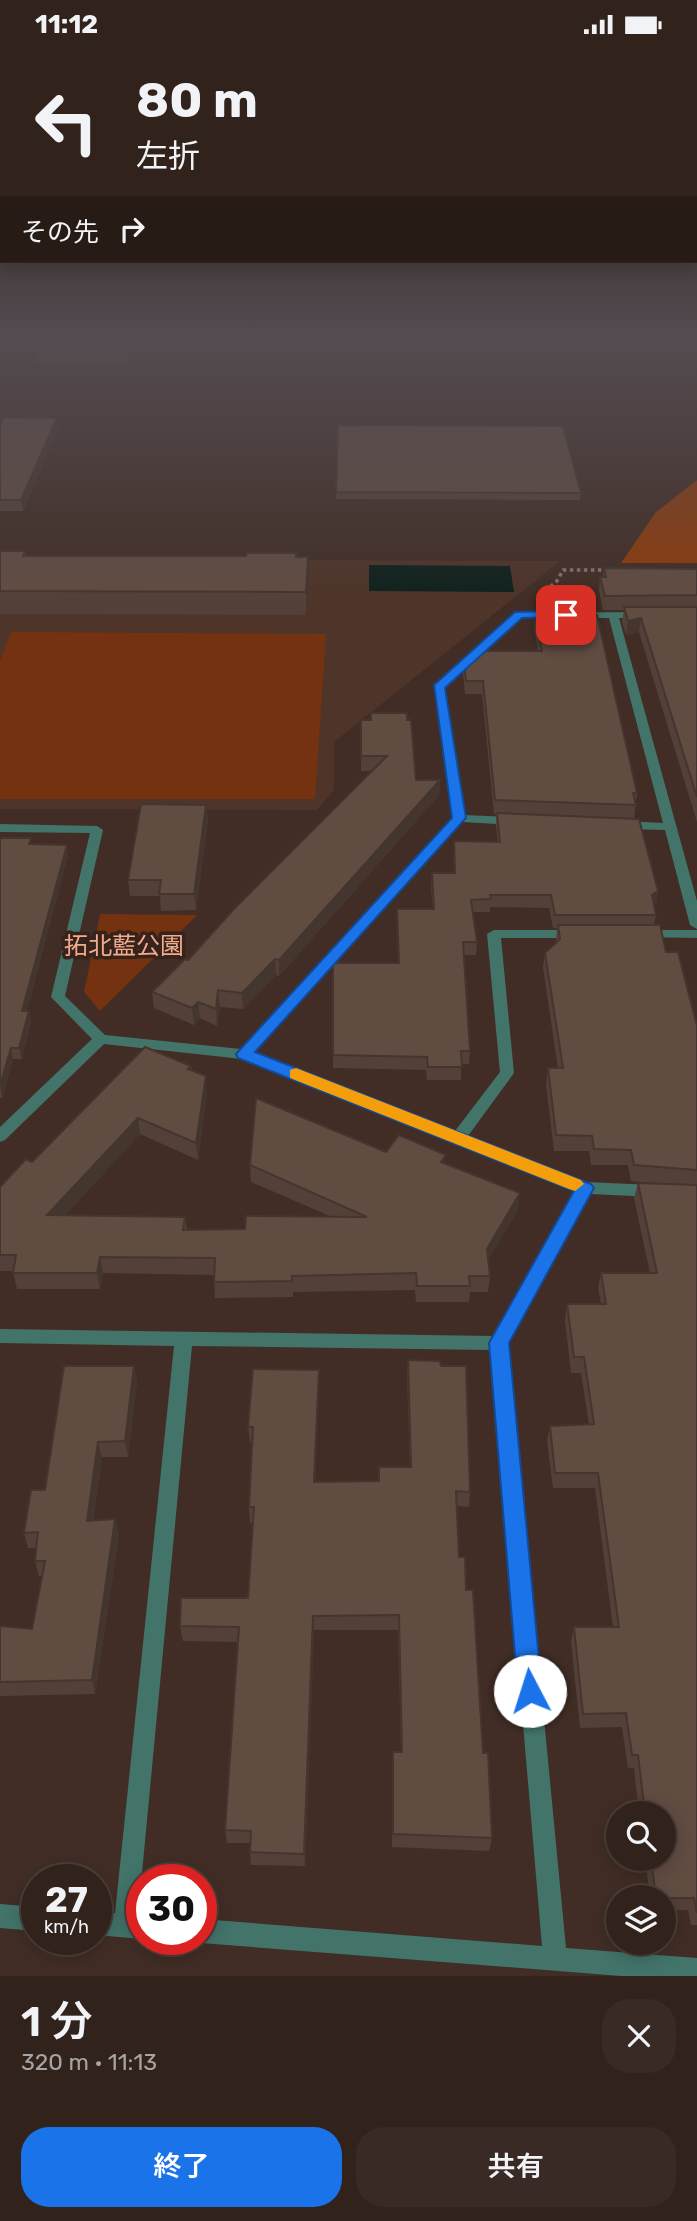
<!DOCTYPE html>
<html lang="ja">
<meta charset="utf-8">
<style>
:root{--surface:#31221c;--page:#392a25;--text:#f1f3f6;--muted:#a8a4a3;--line:#4c3f3b;--accent:#1a73e8}
body{margin:0;font-family:Rubik,"Noto Sans JP",sans-serif;background:var(--page);color:var(--text);height:100vh;display:flex;flex-direction:column;font-size:26px;white-space:nowrap}
*{box-sizing:border-box;margin:0}
p{font-size:23px;color:var(--muted)}
.icon{flex:none;width:38px;height:38px;fill:none;stroke:currentColor;stroke-width:2;stroke-linecap:round;stroke-linejoin:round}
.map{position:relative;height:1927px;overflow:hidden}
.details{display:flex;flex-direction:column;background:var(--surface);flex:1}
.details>*{flex:none}
.hud{position:absolute;left:0px;top:0px;width:698px;height:214px;box-shadow:0 4px 18px #0003,0 0 0 2px var(--line);background:#31221c;color:var(--text);overflow:hidden}
.controls{position:absolute;left:606px;top:1752px;display:grid;gap:14px}
.controls a{display:grid;place-items:center;width:70px;height:70px;border-radius:50%;background:var(--surface);box-shadow:0 4px 18px #0003,0 0 0 2px var(--line);font-size:35px}
.speed{position:absolute;left:21px;top:1815px;display:flex;gap:14px;font-size:35px;font-weight:700;text-align:center}
.speed>*{display:grid;place-content:center;width:91px;height:91px;border-radius:50%;background:var(--surface);box-shadow:0 4px 18px #0003,0 0 0 2px var(--line);line-height:1}
.speed small{font-size:18px;font-weight:400}
.speed .limit{border:10px solid #d22;background:#fff;color:#111}
.pin{position:absolute;display:grid;place-items:center;width:60px;height:60px;color:#fff;margin:-30px;border-radius:14px;box-shadow:0 4px 10px #0006}
.me{position:absolute;width:77px;margin:-38px;rotate:355deg;stroke-linejoin:round;filter:drop-shadow(0 0 5px #0008)}
.turn{display:flex;align-items:center;gap:24px;height:147px;padding:0 21px;font-size:32px}
.turn .icon{width:91px;height:91px;stroke-width:2.5}
.turn b{display:block;font-size:49px;line-height:60px}
.then{display:flex;align-items:center;height:66px;padding:0 21px;background:#0003;gap:14px;font-size:26px}
.round{display:grid;place-items:center;flex:none;width:74px;height:74px;border-radius:28px;background:var(--page)}
.summary{display:flex;align-items:center;justify-content:space-between;height:119px;padding:0 21px}
h1{font-size:42px;font-weight:600;line-height:52px}
.action{display:flex;gap:14px;margin-top:auto;padding:14px 21px}
.action a{flex:1;height:80px;border-radius:28px;background:var(--accent);color:#fff;font-size:28px;font-weight:600;line-height:80px;text-align:center}
.action a+a{background:var(--page);color:var(--text)}
.status{display:flex;justify-content:space-between;align-items:center;height:49px;padding:0 35px;background:var(--surface);direction:ltr}
.status svg{height:19px;fill:currentColor}
.map>svg:first-child{display:block}
</style>
<div class="status"><b>11:12</b><svg viewBox="0 0 49 12"><path d="M0 12V9h3v3zM5 12V6h3v6zM10 12V3h3v9zM15 12V0h3v12zM26 1h20v11H26zM47 4h2v5h-2z"/></svg></div>
<div class="map">
<svg width="697" height="1927" viewBox="0 0 697 1927">
<rect width="100%" height="100%" fill="#412d25"/>
<polygon fill="#4e3429" points="0,510 560,512 334,693 334,741 317,761 0,760"/>
<g fill="#743210">
<polygon points="11,583 326,585 315,750 0,750 0,612"/>
<polygon points="100,865 197,866 100,962 84,943"/>
</g>
<polygon fill="#8e3b0b" points="697,431 697,514 621,514 656,463"/>
<polygon fill="#0e201c" points="369,516 510,517 514,543 369,542"/>
<g fill="none" stroke-linecap="round" stroke-linejoin="round">
<polyline stroke="#85746c" stroke-width="3.5" stroke-dasharray="3.5 3.5" stroke-linecap="butt" points="545,542 557,532 563,521 607,521"/>
<g fill="#42746a" fill-rule="evenodd">
<polygon points="516,564 640,563 645,566 640,569 619,569 697,852 697,880 690,876 665,781 625,780 619,776 625,772 663,774 609,569 522,569 444,639 464,766 513,768 519,772 513,776 462,773 254,1003 455,1082 500,1023 487,885 494,881 575,881 582,885 575,889 501,889 514,1024 468,1087 586,1133 654,1136 660,1138 662,1142 660,1146 654,1148 590,1145 508,1294 566,1899 697,1909 697,1927 621,1927 201,1894 192,1890 201,1890 201,1870 542,1897 491,1301 192,1297 138,1866 142,1866 142,1890 96,1886 96,1862 115,1864 174,1297 0,1294 0,1280 494,1287 575,1142 242,1010 104,995 5,1091 0,1093 0,1078 92,990 51,948 90,784 0,783 0,775 97,777 103,781 65,947 105,986 241,1000 453,768 434,638"/>
<polygon points="644,881 697,881 697,889 639,888 637,885 639,882"/>
<polygon points="0,1855 37,1858 37,1882 0,1879"/>
</g>
</g>
<g fill="#534139">
<polygon points="42,287 139,287 130,314 36,313 35,301"/>
<polygon points="0,376 59,379 23,462 0,462"/>
<polygon points="338,376 581,444 580,451 336,450"/>
<polygon points="0,502 25,502 26,507 297,508 309,530 306,566 0,565"/>
<polygon points="604,519 697,520 697,773 639,583 626,586 622,572 624,561 603,561 599,542 600,528 603,528"/>
<polygon points="535,566 637,744 634,770 658,842 656,855 654,856 656,866 654,876 697,977 697,1876 691,1876 688,1861 663,1861 663,1848 650,1848 645,1810 663,1810 663,1764 639,1764 634,1719 628,1719 622,1678 580,1679 571,1592 574,1578 613,1578 595,1439 553,1439 547,1392 550,1377 589,1375 581,1324 571,1324 565,1271 567,1255 601,1255 598,1239 601,1224 650,1224 634,1149 638,1134 667,1135 631,1132 628,1116 591,1116 589,1102 554,1102 546,1035 548,1019 558,1019 543,919 545,904 556,894 557,879 553,879 549,859 490,858 490,863 473,863 477,893 476,906 464,906 470,1002 469,1015 461,1015 461,1031 427,1031 426,1021 333,1019 333,914 398,914 397,860 433,860 431,837 432,824 454,824 454,792 498,793 496,777 496,765 494,765 482,645 465,645 463,625 464,612 538,602 534,579"/>
<polygon points="361,671 407,671 416,731 440,731 439,746 279,927 276,926 243,960 220,958 217,977 200,969 194,976 154,959 152,943 188,911 371,722 361,722"/>
<polygon points="206,756 208,771 196,861 161,862 160,847 130,847 128,831"/>
<polygon points="0,789 32,795 68,806 27,962 29,962 31,973 22,1010 13,1010 2,1049 0,1049"/>
<polygon points="191,1017 192,1021 207,1043 198,1111 140,1085 65,1166 185,1168 187,1181 245,1180 330,1167 251,1133 250,1116 386,1103 446,1115 518,1161 488,1211 490,1227 488,1243 470,1243 469,1253 416,1253 415,1241 293,1243 293,1248 215,1249 214,1226 103,1224 100,1240 17,1240 13,1222 0,1222 0,1138 32,1113"/>
<polygon points="408,1311 470,1443 469,1458 456,1457 459,1508 466,1541 483,1704 492,1789 489,1802 392,1798 393,1703 401,1703 398,1581 314,1581 305,1817 251,1816 250,1803 250,1794 227,1794 225,1781 238,1593 183,1592 180,1577 248,1549 253,1474 250,1474 249,1458 252,1394 250,1394 248,1378 319,1321 319,1337 315,1433 379,1432 410,1418 407,1327"/>
<polygon points="134,1317 137,1333 128,1408 102,1408 93,1472 119,1485 95,1645 0,1647 0,1577 32,1580 42,1527 39,1527 35,1512 36,1499 28,1499 24,1484 45,1441"/>
</g>
<g fill="#44352e">
<polygon points="134,287 139,287 130,314 128,302"/>
<polygon points="57,369 59,379 23,462 21,451"/>
<polygon points="308,508 309,530 306,566 306,543"/>
<polygon points="641,569 639,583 626,586 628,572"/>
<polygon points="440,731 439,746 279,927 279,911"/>
<polygon points="206,756 208,771 196,861 194,845"/>
<polygon points="67,796 68,806 24,973 22,962"/>
<polygon points="658,842 656,855 650,859 652,846"/>
<polygon points="275,910 276,926 243,960 242,944"/>
<polygon points="218,941 220,958 217,977 216,960"/>
<polygon points="198,953 200,969 194,976 192,959"/>
<polygon points="29,962 31,973 22,1010 19,999"/>
<polygon points="11,999 13,1010 2,1049 0,1036"/>
<polygon points="206,1027 207,1043 198,1111 196,1094"/>
<polygon points="138,1069 140,1085 50,1183 47,1166"/>
<polygon points="446,1106 445,1122 441,1113"/>
<polygon points="520,1144 518,1161 485,1216 487,1200"/>
<polygon points="100,1208 103,1224 100,1240 97,1224"/>
<polygon points="134,1317 137,1333 128,1408 125,1392"/>
<polygon points="319,1321 319,1337 315,1448 314,1433"/>
<polygon points="98,1393 102,1408 90,1488 87,1472"/>
<polygon points="115,1470 119,1485 95,1645 92,1631"/>
<polygon points="313,1567 314,1581 305,1817 304,1805"/>
</g>
<g fill="#614c42" stroke="#44352e" stroke-width="2">
<polygon points="42,287 134,287 128,302 35,301"/>
<polygon points="4,368 57,369 21,451 0,451 0,376"/>
<polygon points="338,376 563,377 581,444 336,443"/>
<polygon points="0,502 25,502 23,507 246,507 247,504 297,504 296,508 308,508 306,543 0,542"/>
<polygon points="604,519 697,520 697,546 605,547 600,528 606,528"/>
<polygon points="624,558 697,558 697,748 641,569 628,572"/>
<polygon points="535,566 597,566 637,744 633,744 636,756 495,751 483,632 466,632 464,612 476,602 542,602"/>
<polygon points="371,664 407,664 407,671 411,671 416,731 440,731 279,911 275,910 242,944 218,941 216,960 198,953 192,959 152,943 185,910 188,911 234,860 387,707 361,707 361,671 371,671"/>
<polygon points="141,755 206,756 194,845 159,845 161,831 128,831"/>
<polygon points="497,764 639,770 658,842 652,846 656,866 555,866 551,846 490,846 491,850 471,851 477,893 463,893 470,1002 461,1002 462,1018 428,1018 427,1008 333,1006 333,914 399,914 397,860 434,860 432,824 455,824 454,792 500,793"/>
<polygon points="0,789 31,789 29,795 67,796 22,962 29,962 19,999 11,999 0,1036"/>
<polygon points="558,876 660,876 666,903 678,903 697,977 697,1121 634,1116 631,1101 594,1100 592,1087 556,1086 548,1019 563,1019 545,904 560,890"/>
<polygon points="145,998 191,1017 188,1020 206,1027 196,1094 138,1069 47,1166 185,1168 183,1181 245,1180 246,1167 367,1168 250,1116 256,1049 386,1103 399,1086 446,1106 441,1113 520,1144 487,1200 490,1227 469,1227 470,1237 417,1237 416,1224 292,1227 292,1232 214,1233 215,1209 100,1208 97,1224 13,1224 16,1206 0,1206 0,1138 26,1110 32,1113"/>
<polygon points="638,1134 697,1136 697,1864 694,1849 663,1849 663,1848 656,1848 651,1810 663,1810 663,1764 645,1764 638,1706 632,1706 626,1664 583,1665 574,1578 619,1578 598,1424 555,1424 550,1377 594,1375 584,1308 574,1308 567,1255 606,1255 601,1224 657,1224"/>
<polygon points="408,1311 440,1312 441,1317 466,1317 470,1443 456,1442 459,1508 465,1508 466,1541 473,1541 483,1704 488,1704 492,1789 393,1785 393,1703 402,1703 399,1566 313,1567 304,1805 250,1803 251,1782 225,1781 239,1578 180,1577 181,1549 248,1549 254,1458 249,1458 253,1378 248,1378 253,1320 319,1321 314,1433 379,1432 379,1418 411,1418"/>
<polygon points="64,1317 134,1317 125,1392 98,1393 87,1472 115,1470 92,1631 0,1633 0,1577 32,1580 45,1512 35,1512 38,1483 24,1484 31,1441 45,1441"/>
</g>
<linearGradient id="sky" x2="0" y2="1"><stop stop-color="#241914"/><stop offset="0.52" stop-color="#544c51"/><stop offset="1" stop-color="#544c51" stop-opacity="0"/></linearGradient>
<rect width="697" height="557" fill="url(#sky)"/>
<polygon fill="#1a73e8" stroke="#114b97" stroke-width="2" points="566,562 570,563 570,568 522,569 445,639 466,769 255,1003 591,1135 594,1139 509,1294 542,1642 539,1650 530,1654 522,1650 518,1642 489,1294 574,1142 238,1009 236,1005 452,769 434,636 515,563"/>
<polygon fill="#f59e0b" points="296,1019 581,1131 584,1135 575,1142 569,1140 290,1029 290,1021"/>
<g text-anchor="middle" stroke-width="7" stroke-linejoin="round" paint-order="stroke">
<g font-size="24" fill="#f2ac8d" stroke="#36231b">
<text x="124" y="905">拓北藍公園</text>
</g>
</g>
</svg>
<div class="controls">
<a><svg class="icon" aria-label="search" viewBox="0 0 24 24"><circle cx="10" cy="10" r="6"/><path d="M15 15l6 6"/></svg></a>
<a><svg class="icon" aria-label="layers" viewBox="0 0 24 24"><path d="M12 4l9 5-9 5-9-5zM3 14l9 5 9-5"/></svg></a>
</div>
<div class="speed"><div>27<small>km/h</small></div><div class="limit">30</div></div>
<div class="pin" style="left:566px;top:566px;background:#d93025"><svg class="icon" aria-label="arrive" viewBox="0 0 24 24"><path d="M6 21V4h12l-3 4 3 4H6"/></svg></div>
<svg class="me" style="left:530px;top:1642px" viewBox="-20 -20 40 40"><circle r="19" fill="#fff"/><path d="M0-13L10 11 0 6-10 11z" fill="#1a73e8"/></svg>
<div class="hud">
<div class="turn"><svg class="icon" aria-label="left" viewBox="0 0 24 24"><path d="M17 20v-9H6M10 6l-5 5 5 5"/></svg><div><b>80 m</b>左折</div></div>
<div class="then">その先<svg class="icon" aria-label="right" viewBox="0 0 24 24"><path d="M7 20v-9h11M14 6l5 5-5 5"/></svg></div>
</div>
</div>
<section class="details">
<div class="summary"><div><h1>1 分</h1><p>320 m · 11:13</p></div><a class="round"><svg class="icon" aria-label="close" viewBox="0 0 24 24"><path d="M6 6l12 12M18 6L6 18"/></svg></a></div>
<div class="action"><a>終了</a><a>共有</a></div>
</section>
